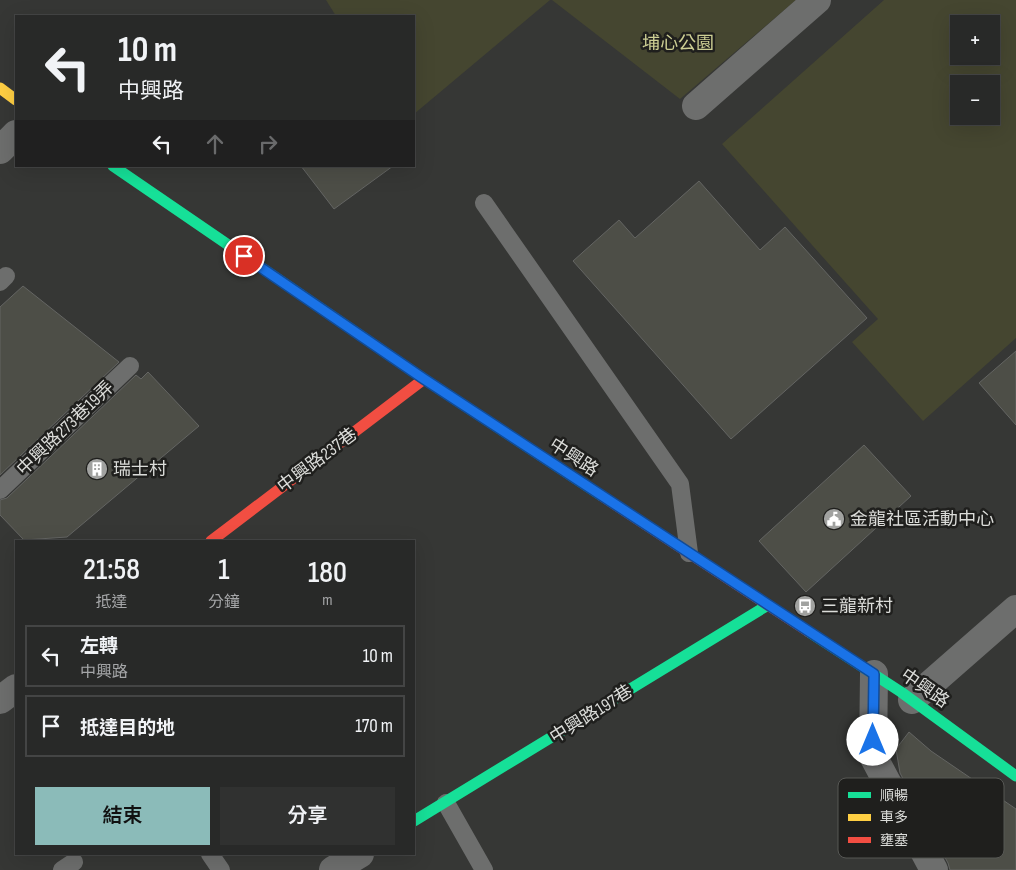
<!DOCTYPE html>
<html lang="zh-TW">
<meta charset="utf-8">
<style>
:root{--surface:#282928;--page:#303130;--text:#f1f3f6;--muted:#a5a6a8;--line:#444545;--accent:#8bbbb9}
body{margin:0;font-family:"Sofia Sans Condensed","Noto Sans TC",sans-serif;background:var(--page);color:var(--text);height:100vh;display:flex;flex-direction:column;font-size:19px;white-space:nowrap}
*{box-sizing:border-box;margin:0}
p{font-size:16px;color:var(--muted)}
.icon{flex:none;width:28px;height:28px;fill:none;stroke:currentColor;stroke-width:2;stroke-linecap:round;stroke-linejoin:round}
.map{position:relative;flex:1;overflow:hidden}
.sheet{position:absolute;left:15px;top:540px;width:400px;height:315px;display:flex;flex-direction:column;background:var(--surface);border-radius:0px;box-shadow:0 5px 20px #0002,0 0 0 1px var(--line)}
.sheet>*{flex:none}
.hud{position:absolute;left:15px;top:15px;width:400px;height:152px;border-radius:0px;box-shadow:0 5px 20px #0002,0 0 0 1px var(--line);background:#282928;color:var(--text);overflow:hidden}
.controls{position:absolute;left:950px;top:15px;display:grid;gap:10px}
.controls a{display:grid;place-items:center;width:50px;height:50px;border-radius:0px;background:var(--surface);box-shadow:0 5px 20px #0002,0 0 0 1px var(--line);font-size:25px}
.pin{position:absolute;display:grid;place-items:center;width:42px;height:42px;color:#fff;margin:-21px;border:2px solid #fff;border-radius:50%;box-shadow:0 1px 5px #0007}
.me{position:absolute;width:55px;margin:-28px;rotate:0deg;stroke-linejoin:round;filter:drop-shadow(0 0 4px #0008)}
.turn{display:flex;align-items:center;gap:18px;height:105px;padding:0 20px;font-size:22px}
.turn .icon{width:65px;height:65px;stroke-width:2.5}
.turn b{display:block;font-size:35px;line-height:42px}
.lanes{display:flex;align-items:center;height:48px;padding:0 20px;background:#0003;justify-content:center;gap:25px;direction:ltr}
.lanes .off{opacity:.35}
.eta{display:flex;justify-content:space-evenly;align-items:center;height:85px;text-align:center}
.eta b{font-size:30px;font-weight:600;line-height:35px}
.button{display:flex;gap:10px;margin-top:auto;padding:10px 20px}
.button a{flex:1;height:58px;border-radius:0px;background:var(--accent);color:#111;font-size:20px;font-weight:600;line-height:58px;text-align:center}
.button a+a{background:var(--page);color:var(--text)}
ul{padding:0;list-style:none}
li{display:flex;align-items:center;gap:15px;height:62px;margin:0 10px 8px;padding:0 10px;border:2px solid var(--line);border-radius:0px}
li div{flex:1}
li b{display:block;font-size:19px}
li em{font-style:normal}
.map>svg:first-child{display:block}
</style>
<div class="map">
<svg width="1016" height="870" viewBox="0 0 1016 870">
<rect width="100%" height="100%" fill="#363735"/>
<g fill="#454630" fill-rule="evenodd">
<polygon points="326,0 550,0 414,114 414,16 336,16"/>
<polygon points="552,0 796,0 680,99"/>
<path d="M884 0H1016V338L923 421 852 342 878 319 722 144ZM959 24H991V56H959ZM959 84H991V116H959Z"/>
</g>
<g fill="#4d4e47" stroke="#646563">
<polygon points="301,166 393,166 334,209"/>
<polygon points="699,181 760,250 785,227 867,318 731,439 573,261 619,220 635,238"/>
<polygon points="23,286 119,362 0,475 0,307"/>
<polygon points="1016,351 1016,425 979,383"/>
<polygon points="148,372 199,426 67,537 24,540 0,515 0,500 7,498 136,375 141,379"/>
<polygon points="864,445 911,496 806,592 759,541"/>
<polygon points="909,732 931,751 1016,809 1016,870 950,870 948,863 900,773 896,749"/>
</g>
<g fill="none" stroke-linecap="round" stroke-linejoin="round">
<g stroke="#6d6e6d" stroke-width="18">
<polyline points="484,203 680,484 689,553"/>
<polyline points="0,282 6,276"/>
<polyline points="0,490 130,366"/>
<polyline points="446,803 484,870"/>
<polyline points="210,854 221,870"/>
<polyline points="62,870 74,862"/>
</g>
<g stroke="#6d6e6d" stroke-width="28">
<polyline points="696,106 817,0"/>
<polyline points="0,150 16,134"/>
<polyline points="874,674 873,756 934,870"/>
<polyline points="0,700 16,688"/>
<polyline points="912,700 1016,609"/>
<polyline points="333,870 360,854"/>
</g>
<g stroke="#16e098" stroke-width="11">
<polyline points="113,166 424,379 602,496"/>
<polyline points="809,632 901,692 1016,776"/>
<polyline points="414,821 768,605"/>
</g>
<polyline stroke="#ffcf43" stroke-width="11" points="0,88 16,100"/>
<g stroke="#f24e42" stroke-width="11">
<polyline points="602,496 809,632"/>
<polyline points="211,541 424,379"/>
</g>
</g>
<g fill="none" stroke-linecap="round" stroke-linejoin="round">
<g stroke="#114b97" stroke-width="12">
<polyline id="route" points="244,256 424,379 874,674 873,740"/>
</g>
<use href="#route" stroke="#1a73e8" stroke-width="9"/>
</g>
<defs>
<g id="building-disc" transform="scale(1.125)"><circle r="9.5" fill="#a1a2a0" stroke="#1f1f1d"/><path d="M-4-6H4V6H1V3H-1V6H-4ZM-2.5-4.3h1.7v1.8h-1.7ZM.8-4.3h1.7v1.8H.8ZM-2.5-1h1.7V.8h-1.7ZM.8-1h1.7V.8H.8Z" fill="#fff"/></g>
<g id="civic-disc" transform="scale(1.125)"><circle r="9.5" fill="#a1a2a0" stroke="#1f1f1d"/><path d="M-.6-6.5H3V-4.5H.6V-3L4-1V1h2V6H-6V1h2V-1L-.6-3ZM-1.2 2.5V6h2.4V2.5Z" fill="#fff"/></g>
<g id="bus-disc" transform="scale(1.125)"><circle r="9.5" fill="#a1a2a0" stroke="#1f1f1d"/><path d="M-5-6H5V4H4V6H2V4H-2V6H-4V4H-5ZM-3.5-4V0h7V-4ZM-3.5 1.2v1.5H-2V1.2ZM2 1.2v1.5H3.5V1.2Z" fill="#fff"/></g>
</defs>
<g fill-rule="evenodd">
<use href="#building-disc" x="97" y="469"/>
<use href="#civic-disc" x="834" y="519"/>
<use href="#bus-disc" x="805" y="606"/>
</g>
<g text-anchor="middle" stroke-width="5" stroke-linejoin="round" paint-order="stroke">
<g font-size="18" fill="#cdcf94" stroke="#1f1f1d">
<text x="678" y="49">埔心公園</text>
</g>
<g font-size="18" fill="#dbdcd9" stroke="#1f1f1d">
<text transform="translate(65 428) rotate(-44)" y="6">中興路273巷19弄</text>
<text transform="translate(574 457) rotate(33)" y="6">中興路</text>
<text transform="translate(317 460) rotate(-37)" y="6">中興路237巷</text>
<text transform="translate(925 688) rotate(35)" y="6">中興路</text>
<text transform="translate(591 714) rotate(-32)" y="6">中興路197巷</text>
</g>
<g font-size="18" fill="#dbdcd9" stroke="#1f1f1d" text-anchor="start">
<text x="113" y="475">瑞士村</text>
<text x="850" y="525">金龍社區活動中心</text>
<text x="821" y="612">三龍新村</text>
</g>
</g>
<rect x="838" y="778" width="166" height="80" rx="8" fill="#1f1f1d" stroke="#575855" stroke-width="1"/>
<rect x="848" y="792" width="23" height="6" fill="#16e098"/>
<rect x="848" y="814" width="23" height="7" fill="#ffcf43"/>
<rect x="848" y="837" width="23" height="6" fill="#f24e42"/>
<g font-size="14" fill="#dbdcd9">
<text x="880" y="800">順暢</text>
<text x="880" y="822">車多</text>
<text x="880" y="845">壅塞</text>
</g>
</svg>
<div class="controls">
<a>+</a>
<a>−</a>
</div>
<div class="pin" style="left:244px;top:256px;background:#d93025"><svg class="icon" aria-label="arrive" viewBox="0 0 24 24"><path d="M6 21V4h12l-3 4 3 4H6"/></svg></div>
<svg class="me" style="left:873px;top:740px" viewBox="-20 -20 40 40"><circle r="19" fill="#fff"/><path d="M0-13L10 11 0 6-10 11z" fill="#1a73e8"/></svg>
<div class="hud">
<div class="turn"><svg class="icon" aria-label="left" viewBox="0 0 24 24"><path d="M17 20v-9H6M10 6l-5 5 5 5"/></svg><div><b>10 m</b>中興路</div></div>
<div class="lanes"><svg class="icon" aria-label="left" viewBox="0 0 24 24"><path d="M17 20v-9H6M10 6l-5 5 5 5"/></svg><svg class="icon off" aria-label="ahead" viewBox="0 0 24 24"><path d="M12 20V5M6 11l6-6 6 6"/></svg><svg class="icon off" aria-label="right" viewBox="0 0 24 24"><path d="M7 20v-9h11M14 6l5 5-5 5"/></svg></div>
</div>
<section class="sheet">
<div class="eta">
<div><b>21:58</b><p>抵達</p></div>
<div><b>1</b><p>分鐘</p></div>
<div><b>180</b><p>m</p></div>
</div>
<ul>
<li><svg class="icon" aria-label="left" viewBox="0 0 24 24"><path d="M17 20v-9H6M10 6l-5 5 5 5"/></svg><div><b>左轉</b><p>中興路</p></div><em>10 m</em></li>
<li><svg class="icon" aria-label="arrive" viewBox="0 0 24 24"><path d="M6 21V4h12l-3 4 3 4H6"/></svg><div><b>抵達目的地</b></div><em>170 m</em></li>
</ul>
<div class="button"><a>結束</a><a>分享</a></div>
</section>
</div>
